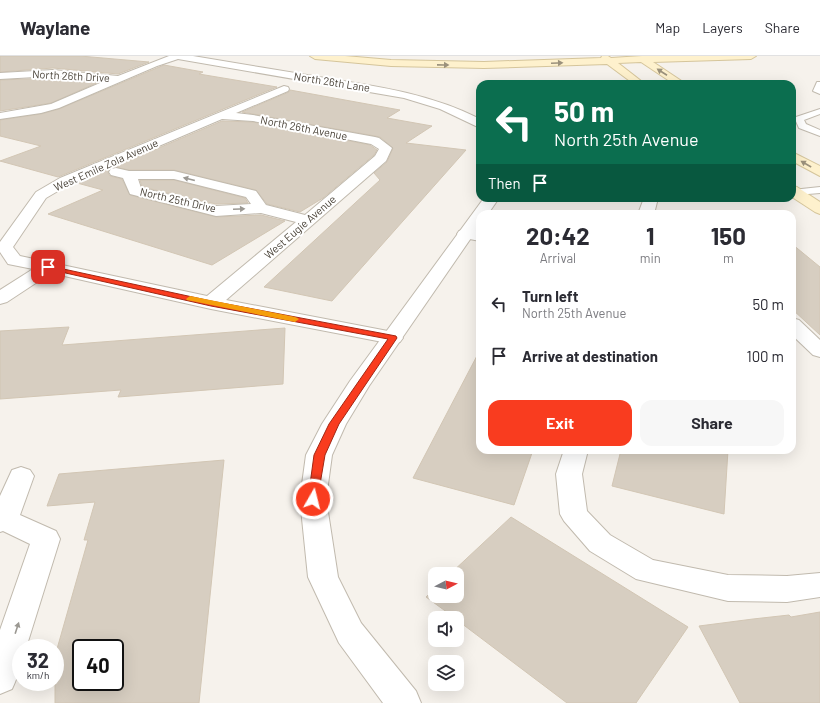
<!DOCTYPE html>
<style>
:root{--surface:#fff;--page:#f7f7f7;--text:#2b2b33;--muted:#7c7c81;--line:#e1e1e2;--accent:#f93c1f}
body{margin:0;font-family:Barlow,sans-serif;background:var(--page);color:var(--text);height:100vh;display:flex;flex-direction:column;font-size:15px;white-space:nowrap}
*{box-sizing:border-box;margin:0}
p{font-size:13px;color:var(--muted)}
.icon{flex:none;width:22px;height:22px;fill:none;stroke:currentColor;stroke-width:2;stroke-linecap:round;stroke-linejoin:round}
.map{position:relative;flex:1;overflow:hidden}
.sheet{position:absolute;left:476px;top:154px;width:320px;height:244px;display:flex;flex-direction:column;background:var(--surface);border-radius:12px;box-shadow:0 4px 16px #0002}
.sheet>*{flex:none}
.banner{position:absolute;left:476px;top:24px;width:320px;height:122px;border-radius:12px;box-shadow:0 4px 16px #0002;background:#0b6e4f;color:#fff;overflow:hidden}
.needle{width:26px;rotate:83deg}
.fabs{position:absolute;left:428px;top:511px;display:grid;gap:8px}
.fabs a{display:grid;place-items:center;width:36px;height:36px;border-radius:8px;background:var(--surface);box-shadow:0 4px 16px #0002;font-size:20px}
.speed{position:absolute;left:12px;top:583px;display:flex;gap:8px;font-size:20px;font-weight:700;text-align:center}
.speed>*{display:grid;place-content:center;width:52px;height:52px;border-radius:50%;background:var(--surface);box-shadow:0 4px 16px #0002;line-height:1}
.speed small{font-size:10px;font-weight:400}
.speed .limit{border:2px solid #111;border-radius:6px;background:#fff;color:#111}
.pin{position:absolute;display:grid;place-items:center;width:34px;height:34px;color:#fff;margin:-17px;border-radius:8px;box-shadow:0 2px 6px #0006}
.me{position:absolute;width:44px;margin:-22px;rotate:8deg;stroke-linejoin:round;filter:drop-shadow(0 0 3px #0008)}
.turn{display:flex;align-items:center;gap:14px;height:84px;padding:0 12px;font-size:18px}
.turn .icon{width:52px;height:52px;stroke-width:2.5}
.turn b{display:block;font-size:28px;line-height:34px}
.then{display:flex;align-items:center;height:38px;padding:0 12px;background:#0003;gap:8px;font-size:15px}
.eta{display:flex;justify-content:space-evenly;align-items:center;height:68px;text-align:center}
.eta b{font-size:24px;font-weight:700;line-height:28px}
.cta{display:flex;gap:8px;margin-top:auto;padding:8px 12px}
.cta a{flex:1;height:46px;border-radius:12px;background:var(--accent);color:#fff;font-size:16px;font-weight:700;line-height:46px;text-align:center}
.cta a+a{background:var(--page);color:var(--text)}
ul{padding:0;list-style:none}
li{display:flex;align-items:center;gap:12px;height:52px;padding:0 12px}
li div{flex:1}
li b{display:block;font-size:15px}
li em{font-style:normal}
header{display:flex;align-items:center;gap:24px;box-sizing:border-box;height:56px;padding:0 20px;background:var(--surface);border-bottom:1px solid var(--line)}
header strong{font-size:19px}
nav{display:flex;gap:22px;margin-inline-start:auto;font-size:14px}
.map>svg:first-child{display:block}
</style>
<header>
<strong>Waylane</strong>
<nav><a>Map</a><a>Layers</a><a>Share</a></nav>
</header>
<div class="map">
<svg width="820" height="647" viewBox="0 0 820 647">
<rect width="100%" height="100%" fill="#f6f2ec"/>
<g fill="#d7cec1" stroke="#d2c6b4" fill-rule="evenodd">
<polygon points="0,0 80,0 149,6 118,18 53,12 0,16"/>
<polygon points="164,9 203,16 199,18 277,31 58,121 0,105 41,90 0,80 0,64 41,58 59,53"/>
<polygon points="53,22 101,25 51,47 0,55 0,24"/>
<polygon points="290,34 400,54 387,62 432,70 406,87 466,94 332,245 264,231 380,124 374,117 387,106 393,92 380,81 375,80 242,56 289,36"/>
<polygon points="222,65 253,66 370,89 377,94 374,99 323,142 300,156 267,148 256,134 174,114 129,114 114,111"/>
<polygon points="109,113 108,117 110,120 122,123 130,139 216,161 261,159 285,165 212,209 48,158 103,134 77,127"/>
<polygon points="140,124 174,124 245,142 248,147 216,148 142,131"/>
<polygon points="792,188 820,211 820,279 792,253"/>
<polygon points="69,271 62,289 285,272 283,328 118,341 121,334 0,343 0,275"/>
<polygon points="480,294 480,394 533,394 514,449 413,422"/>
<polygon points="621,394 728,394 724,458 612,430"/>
<path d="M224 404 199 647H55V600L88 484H84L95 446 47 450 59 418ZM81 592H115V626H81Z"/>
<polygon points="511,461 688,571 636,647 567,647 457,564 457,562 455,562 426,541 435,532 435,540 457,540 457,518 450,518"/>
<polygon points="820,556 820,647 740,647 699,570 753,563 789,559 791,561"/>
</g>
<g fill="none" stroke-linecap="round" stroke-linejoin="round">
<g stroke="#c1baae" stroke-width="2">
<g id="service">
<polygon points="817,26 820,26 820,38 813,35"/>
<polygon points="820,53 820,58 804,64 806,68 820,74 820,80 799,72 795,63 796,61"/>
<polygon points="820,131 820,137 796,139 792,138 792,134"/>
</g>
</g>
<g stroke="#c1baae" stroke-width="2">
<g id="minor">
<polygon points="169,0 183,0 181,2 157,10 59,52 41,57 0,63 0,57 51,48 107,24 53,20 0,23 0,17 53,14 118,20"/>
<path d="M284 30 288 31 289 33 288 35 236 57 253 59 375 81 379 82 392 92 386 105 226 244 393 276 400 278 403 282 400 286 393 288 211 253 51 217 7 246 0 248V234L33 213 8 208 0 196V186L36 136 60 122ZM222 63 253 65 371 88 379 93 375 100 305 159 266 149 256 135 174 115H129L116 112 111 113 109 116 111 119 123 122 130 138 216 160 261 157 296 166 207 240 20 200 13 191 46 142 70 128ZM138 123H174L246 141 251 148 216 150 141 132Z"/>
<polygon points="644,142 658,142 654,158 638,158"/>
<polygon points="465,173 480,175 480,185 459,181 457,178 459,175"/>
<polygon points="792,262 799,264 820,284 820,301 813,299 792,279"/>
<polygon points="564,394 588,394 582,418 587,455 610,479 653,504 728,519 787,520 820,517 820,541 787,546 728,545 636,523 590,495 564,465 560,458 556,418"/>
<path d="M21 411 30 414 34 420 20 459 56 475 60 483 26 592H21C21 609 19 618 12 633L0 638V574L30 488 3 475 0 476V440L12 414Z"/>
</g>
</g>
<g stroke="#c1baae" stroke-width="2">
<g id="tertiary">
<path d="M173 0H193C239 8 285 15 331 23 382 31 433 39 480 63V72L440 53 404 42 178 3Z"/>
<polygon points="484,142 499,142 488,158 480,158 480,169 369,330 346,368 332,399 326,443 338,521 361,567 416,635 421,647 383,647 339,587 308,521 300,443 306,399 322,368 350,325"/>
</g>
</g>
<g stroke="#d5c59b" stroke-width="2">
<g id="secondary">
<polygon points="310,0 345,0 391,4 484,6 601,2 602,0 608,0 611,2 642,0 756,0 751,3 653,6 686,28 674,28 641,6 618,7 645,28 634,28 607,8 484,12 391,10 315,3"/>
<polygon points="792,96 820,110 820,120 792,105"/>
<polygon points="792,130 797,131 820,146 820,158 815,156 792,141"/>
</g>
</g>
<use href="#service" fill="#fff" fill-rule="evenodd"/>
<use href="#minor" fill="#fff" fill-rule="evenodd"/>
<use href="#tertiary" fill="#fff" fill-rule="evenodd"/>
<use href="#secondary" fill="#fef1cd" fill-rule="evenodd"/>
</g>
<defs><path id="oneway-solid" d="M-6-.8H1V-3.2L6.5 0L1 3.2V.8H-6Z"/></defs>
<g fill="#9b917c">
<use href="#oneway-solid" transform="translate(557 7) rotate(-2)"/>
<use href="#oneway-solid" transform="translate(443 9) rotate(1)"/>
<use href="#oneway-solid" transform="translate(662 16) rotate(-147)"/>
<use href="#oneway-solid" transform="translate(806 108) rotate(-150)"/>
</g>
<g fill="#9b9892">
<use href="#oneway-solid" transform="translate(189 123) rotate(-166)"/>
<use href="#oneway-solid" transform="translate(239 153) rotate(-3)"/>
<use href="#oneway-solid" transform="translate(17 572) rotate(-72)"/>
</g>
<polygon fill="#f93c1f" stroke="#a22714" points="45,209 211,245 396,280 397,282 339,368 325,399 317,446 309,446 308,443 314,399 329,368 388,283 211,250 48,213 45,213"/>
<polygon fill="#f59e0b" points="190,240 295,261 299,263 295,266 187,244 186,243"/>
<g text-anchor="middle" stroke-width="4" stroke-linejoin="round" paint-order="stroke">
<g font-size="11" fill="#4a4339" stroke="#fff">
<text transform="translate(71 20) rotate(3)" y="4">North 26th Drive</text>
<text transform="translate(332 26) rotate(9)" y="4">North 26th Lane</text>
<text transform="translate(304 72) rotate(11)" y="4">North 26th Avenue</text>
<text transform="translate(106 109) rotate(-24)" y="4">West Emile Zola Avenue</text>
<text transform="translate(178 144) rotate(13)" y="4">North 25th Drive</text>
<text transform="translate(300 171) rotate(-41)" y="4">West Eugie Avenue</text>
</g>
</g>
</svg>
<div class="fabs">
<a><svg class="needle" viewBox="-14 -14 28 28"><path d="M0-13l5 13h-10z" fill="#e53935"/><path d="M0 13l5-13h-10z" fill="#7c7c81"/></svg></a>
<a><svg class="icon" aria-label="sound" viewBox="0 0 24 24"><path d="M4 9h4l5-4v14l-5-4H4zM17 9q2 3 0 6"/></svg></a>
<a><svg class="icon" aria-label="layers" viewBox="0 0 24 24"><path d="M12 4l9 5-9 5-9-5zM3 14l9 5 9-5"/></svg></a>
</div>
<div class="speed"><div>32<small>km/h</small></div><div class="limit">40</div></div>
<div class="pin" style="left:48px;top:211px;background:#d93025"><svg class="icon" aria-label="arrive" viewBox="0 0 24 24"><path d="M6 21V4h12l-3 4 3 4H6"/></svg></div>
<svg class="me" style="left:313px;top:443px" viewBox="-20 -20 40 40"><circle r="17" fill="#f93c1f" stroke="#fff" stroke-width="3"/><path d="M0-11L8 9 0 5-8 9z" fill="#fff"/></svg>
<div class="banner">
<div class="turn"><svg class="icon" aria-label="left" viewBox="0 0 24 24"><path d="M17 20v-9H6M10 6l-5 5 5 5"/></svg><div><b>50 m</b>North 25th Avenue</div></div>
<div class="then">Then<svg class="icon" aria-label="arrive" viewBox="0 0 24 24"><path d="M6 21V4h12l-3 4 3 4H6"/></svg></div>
</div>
<section class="sheet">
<div class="eta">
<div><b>20:42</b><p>Arrival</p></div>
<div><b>1</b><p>min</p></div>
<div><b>150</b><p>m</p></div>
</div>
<ul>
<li><svg class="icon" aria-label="left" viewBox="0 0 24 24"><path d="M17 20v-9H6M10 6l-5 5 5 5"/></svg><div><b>Turn left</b><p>North 25th Avenue</p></div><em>50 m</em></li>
<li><svg class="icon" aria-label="arrive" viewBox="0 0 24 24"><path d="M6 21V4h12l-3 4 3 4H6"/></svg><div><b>Arrive at destination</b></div><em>100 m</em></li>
</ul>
<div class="cta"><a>Exit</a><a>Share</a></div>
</section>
</div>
